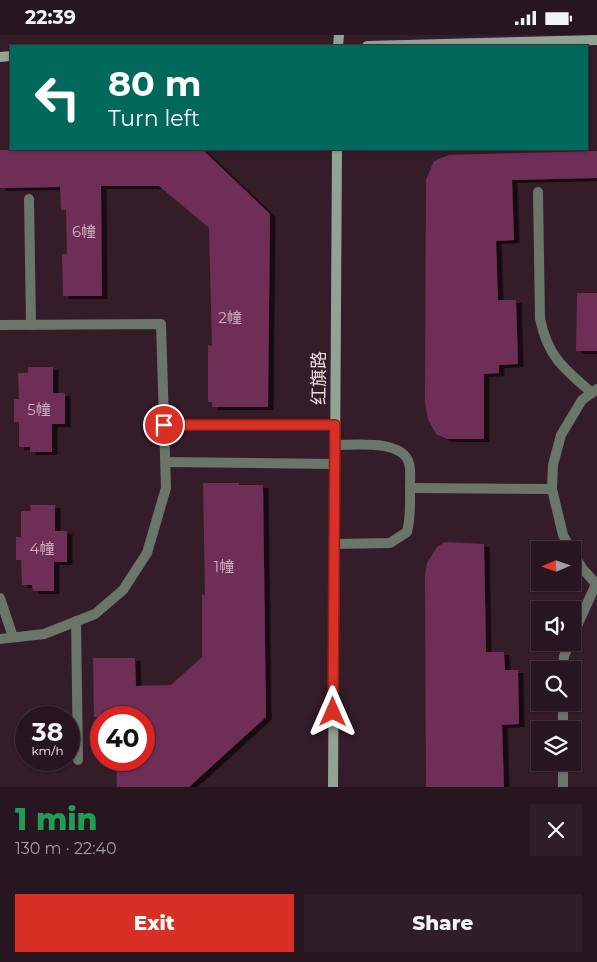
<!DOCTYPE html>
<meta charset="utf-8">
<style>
:root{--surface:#27151f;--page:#2f1e28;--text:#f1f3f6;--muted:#a49fa4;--line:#43343d;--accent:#d93025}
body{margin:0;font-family:Montserrat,"Noto Sans SC",sans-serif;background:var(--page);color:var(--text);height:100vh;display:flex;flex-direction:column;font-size:19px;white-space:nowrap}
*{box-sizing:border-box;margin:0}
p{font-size:16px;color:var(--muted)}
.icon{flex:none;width:28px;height:28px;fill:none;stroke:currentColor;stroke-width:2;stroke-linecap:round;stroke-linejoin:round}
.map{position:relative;height:752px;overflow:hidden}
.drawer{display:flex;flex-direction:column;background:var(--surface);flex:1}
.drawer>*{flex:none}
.banner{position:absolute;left:10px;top:10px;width:578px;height:105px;border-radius:0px;box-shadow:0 1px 4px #0004,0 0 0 1px var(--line);background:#00695c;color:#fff;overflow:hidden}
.needle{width:32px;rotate:268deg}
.tools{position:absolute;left:531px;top:506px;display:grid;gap:10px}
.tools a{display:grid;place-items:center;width:50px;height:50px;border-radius:0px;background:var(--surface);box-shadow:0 1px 4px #0004,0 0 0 1px var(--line);font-size:25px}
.speed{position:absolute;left:15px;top:671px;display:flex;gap:10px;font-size:25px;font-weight:700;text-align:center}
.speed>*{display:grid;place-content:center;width:65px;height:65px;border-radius:50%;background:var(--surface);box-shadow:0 1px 4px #0004,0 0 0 1px var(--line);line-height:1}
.speed small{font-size:12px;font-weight:400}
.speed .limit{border:8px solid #d22;background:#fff;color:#111}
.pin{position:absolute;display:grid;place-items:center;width:42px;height:42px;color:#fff;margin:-21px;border:2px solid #fff;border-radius:50%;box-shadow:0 1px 5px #0007}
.me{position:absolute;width:55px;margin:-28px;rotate:0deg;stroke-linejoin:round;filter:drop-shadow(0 0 4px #0008)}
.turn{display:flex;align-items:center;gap:18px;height:105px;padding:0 15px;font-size:22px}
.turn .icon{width:65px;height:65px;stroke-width:2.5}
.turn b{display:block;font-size:35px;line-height:42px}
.round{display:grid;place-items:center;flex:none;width:52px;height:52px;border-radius:0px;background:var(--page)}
.headline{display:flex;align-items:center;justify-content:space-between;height:85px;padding:0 15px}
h1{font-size:30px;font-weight:800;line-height:38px;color:#1e9e55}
.button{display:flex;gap:10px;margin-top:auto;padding:10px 15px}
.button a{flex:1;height:58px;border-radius:0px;background:var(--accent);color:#fff;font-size:20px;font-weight:800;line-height:58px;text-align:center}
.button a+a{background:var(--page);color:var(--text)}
.status{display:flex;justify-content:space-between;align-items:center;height:35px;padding:0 25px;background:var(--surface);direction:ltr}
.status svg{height:14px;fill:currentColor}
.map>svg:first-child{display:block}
</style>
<div class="status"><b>22:39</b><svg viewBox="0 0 49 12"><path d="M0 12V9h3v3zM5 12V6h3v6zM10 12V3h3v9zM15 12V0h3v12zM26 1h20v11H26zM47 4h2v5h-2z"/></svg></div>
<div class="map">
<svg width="597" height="752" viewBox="0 0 597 752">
<defs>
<filter id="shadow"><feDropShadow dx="5.5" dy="3" stdDeviation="0" flood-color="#0009"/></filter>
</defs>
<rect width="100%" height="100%" fill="#341c29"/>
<g fill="#6e2f54" filter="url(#shadow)">
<polygon points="52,114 202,114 270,179 268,372 212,372 212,367 208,367 208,310 212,311 209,193 159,151 101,151 102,261 63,261 62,219 67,219 66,175 61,175 60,152 0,153 0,115"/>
<polygon points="597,116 597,143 512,145 514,205 496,206 498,265 516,265 518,329 499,330 499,338 484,339 484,404 447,404 436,399 428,384 425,368 426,145 434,126 449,120"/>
<polygon points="577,258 597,258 597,316 576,316"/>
<polygon points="28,332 53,332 53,358 65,358 65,389 52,389 52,417 30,417 30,412 19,412 19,387 14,387 14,364 19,364 18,338 28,338"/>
<polygon points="203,448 239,448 239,450 263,450 266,682 189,752 117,752 116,725 144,725 144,682 94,682 93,623 135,623 136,651 171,650 202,622 202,559 205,560"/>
<polygon points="30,470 55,470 55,496 67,496 67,527 54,527 54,556 33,556 32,550 22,550 21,525 16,525 16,502 21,502 21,476 31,476"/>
<polygon points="445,507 484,509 486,617 504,617 505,635 518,635 519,689 502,690 504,752 426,752 425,541 427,528 437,512"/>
</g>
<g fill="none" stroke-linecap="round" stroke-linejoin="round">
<g stroke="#6a756c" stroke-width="10">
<path d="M538 157 540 284C548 322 564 334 592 358"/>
<polyline points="29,164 31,290"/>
<polyline points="0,290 161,289 166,453 147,518 123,555 95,579 44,599 0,604"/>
<polyline points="164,390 335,390"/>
<polyline points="166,427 335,429"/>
<polyline points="410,453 552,454"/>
<path d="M334 509 390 508 407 497C411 482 410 467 410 451 410 444 411 435 409 428 402 404 354 410 335 410"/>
<polyline points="571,515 563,500 552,454 553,430 561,400 582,365 597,354"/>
<polyline points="572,517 582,533 597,550"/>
<polyline points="0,563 13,602"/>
<polyline points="76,586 78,725"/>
<polyline points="572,602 596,549"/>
<polyline points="563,635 564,621 570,608"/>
<polyline points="563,695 563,668"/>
<polyline points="563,752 563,728"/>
</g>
<g stroke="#91a395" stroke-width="10">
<polyline points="338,11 339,0"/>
<polyline points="367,11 597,5"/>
<polyline points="0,22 11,21"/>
<polyline points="333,752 337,114"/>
</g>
</g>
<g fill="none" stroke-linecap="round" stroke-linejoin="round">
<g stroke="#8d1f18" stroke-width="12">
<polyline id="route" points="164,390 335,390 333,677"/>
</g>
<use href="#route" stroke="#d93025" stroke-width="9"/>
</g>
<g text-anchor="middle" stroke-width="5" stroke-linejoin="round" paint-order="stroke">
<g font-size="15" fill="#cdb1c0">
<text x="84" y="202">6幢</text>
<text x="230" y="288">2幢</text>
<text x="39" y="380">5幢</text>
<text x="42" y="519">4幢</text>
<text x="224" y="537">1幢</text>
</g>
<g font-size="18" fill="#eddce4" stroke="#341c29">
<text transform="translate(319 343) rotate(-90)" y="6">红旗路</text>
</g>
</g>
</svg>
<div class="tools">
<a><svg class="needle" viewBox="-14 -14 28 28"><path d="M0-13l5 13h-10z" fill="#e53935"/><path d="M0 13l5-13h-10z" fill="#a49fa4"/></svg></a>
<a><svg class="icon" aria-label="sound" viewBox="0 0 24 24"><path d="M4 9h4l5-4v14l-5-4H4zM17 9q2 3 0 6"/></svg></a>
<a><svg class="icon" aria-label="search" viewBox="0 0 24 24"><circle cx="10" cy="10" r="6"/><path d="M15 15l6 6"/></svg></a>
<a><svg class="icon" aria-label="layers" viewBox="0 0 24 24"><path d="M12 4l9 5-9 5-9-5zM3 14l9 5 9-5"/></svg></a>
</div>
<div class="speed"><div>38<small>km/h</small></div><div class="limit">40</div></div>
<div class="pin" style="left:164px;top:390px;background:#d93025"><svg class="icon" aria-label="arrive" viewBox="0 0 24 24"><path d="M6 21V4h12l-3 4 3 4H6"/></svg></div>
<svg class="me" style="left:333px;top:677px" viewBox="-20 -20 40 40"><path d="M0-17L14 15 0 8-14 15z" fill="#d93025" stroke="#fff" stroke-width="4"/></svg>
<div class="banner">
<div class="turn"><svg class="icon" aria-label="left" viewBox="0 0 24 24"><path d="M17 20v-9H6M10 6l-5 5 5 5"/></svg><div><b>80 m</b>Turn left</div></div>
</div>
</div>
<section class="drawer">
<div class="headline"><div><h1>1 min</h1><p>130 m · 22:40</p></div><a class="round"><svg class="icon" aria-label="close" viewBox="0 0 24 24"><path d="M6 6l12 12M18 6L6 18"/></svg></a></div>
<div class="button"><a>Exit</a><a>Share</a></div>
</section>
